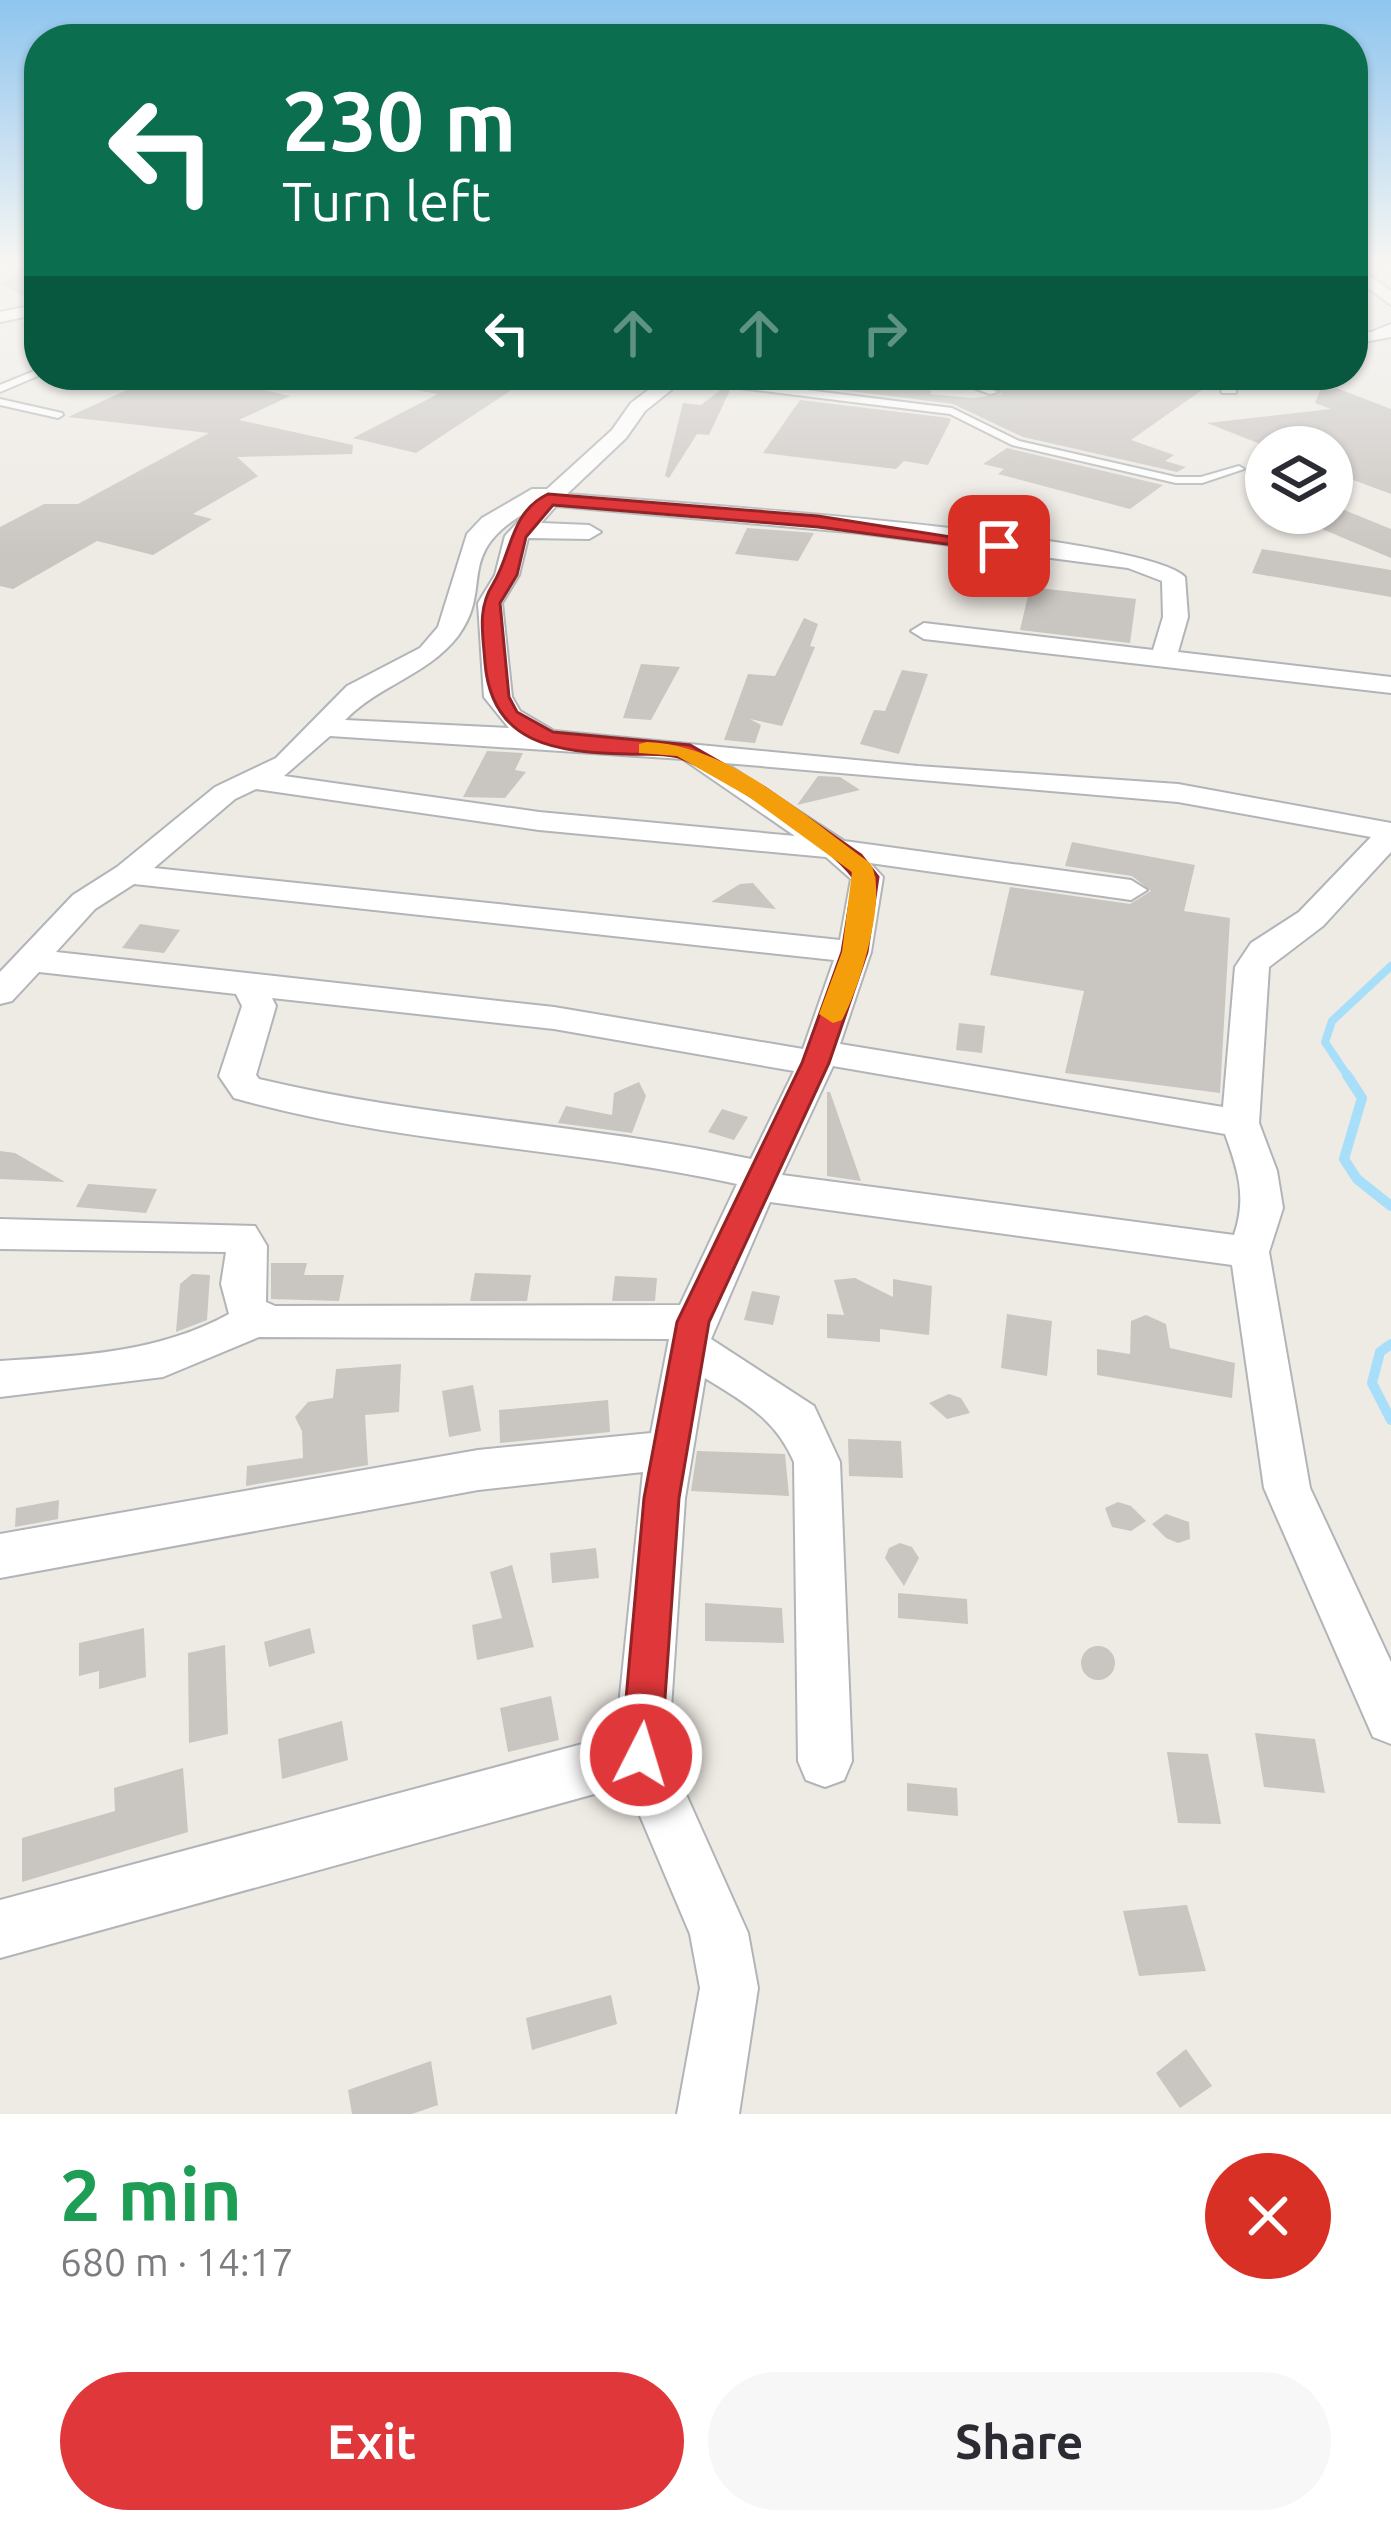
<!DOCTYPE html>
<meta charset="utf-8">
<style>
:root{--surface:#fff;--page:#f7f7f7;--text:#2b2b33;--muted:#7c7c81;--accent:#e0373a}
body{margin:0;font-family:Ubuntu,sans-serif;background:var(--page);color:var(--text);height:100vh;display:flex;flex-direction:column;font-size:45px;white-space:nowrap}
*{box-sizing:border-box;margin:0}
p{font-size:39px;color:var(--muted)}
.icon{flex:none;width:66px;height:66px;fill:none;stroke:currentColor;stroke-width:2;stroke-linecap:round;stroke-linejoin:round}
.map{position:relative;height:2114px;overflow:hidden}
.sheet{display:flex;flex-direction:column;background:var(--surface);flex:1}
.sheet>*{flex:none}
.guide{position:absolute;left:24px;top:24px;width:1344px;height:366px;border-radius:48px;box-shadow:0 3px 9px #0004;background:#0b6e4f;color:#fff;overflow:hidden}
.controls{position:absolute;left:1245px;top:426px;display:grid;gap:24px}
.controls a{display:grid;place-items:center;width:108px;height:108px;border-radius:50%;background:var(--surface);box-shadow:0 3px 9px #0004;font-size:60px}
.pin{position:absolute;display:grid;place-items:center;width:102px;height:102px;color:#fff;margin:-51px;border-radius:24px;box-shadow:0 6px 18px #0006}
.me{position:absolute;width:132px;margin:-66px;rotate:5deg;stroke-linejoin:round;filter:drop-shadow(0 0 9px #0008)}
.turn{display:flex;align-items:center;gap:42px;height:252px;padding:0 60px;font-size:54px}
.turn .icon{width:156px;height:156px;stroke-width:2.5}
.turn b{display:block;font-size:84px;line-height:102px}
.lanes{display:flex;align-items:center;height:114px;padding:0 60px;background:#0003;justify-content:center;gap:60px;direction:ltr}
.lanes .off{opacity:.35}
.round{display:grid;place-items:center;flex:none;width:126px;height:126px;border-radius:63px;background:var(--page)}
.headline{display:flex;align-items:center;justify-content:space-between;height:204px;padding:0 60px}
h1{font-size:72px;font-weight:600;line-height:90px;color:#1e9e55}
.cta{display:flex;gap:24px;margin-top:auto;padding:24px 60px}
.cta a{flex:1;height:138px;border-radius:72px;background:var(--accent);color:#fff;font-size:48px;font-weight:600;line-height:138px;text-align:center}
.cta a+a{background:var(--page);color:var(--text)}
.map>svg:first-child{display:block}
</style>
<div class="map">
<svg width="1391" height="2114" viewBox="0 0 1391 2114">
<rect width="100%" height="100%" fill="#eeeae4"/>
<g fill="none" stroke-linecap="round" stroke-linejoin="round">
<polyline stroke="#a7defa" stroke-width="8" points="1349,1078 1325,1042 1332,1021 1391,966"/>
<g stroke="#a7defa" stroke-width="10">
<polyline points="1347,1075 1362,1098 1344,1159 1357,1179 1391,1206"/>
<polyline points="1391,1344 1380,1352 1372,1383 1391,1420"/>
</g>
</g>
<g fill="#c9c5c1">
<polygon points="31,260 39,260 39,300 33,301 0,284"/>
<polygon points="199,375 290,396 239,420 353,445 352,454 237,457 258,476 193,514 212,519 153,555 97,541 13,589 0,586 0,527 44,504 78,504 209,433 68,417 146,381 174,387"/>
<polygon points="400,375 468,375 519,385 416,453 353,438 438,394 399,387"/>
<polygon points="817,375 933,387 930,394 972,398 1002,394 988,384 998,375 1147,375 1205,388 1131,440 1174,455 1165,461 1186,467 1177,472 1023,437 953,404 810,386"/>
<polygon points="1323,383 1391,409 1391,494 1332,472 1332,447 1268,447 1207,423 1331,409 1315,403"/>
<polygon points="727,385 731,388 709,435 697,434 669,478 665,476 683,403 701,405"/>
<polygon points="800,400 949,418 951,420 928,465 904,461 896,469 763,453"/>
<polygon points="1007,448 1011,449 1163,485 1130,509 998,474 1004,469 983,464"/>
<polygon points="1332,505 1391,529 1391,558 1284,513 1332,513"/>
<polygon points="747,528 814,533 798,561 735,554"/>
<polygon points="1262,549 1391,570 1391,597 1252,573"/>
<polygon points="1030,587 1136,599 1130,643 1020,630"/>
<polygon points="804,618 818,624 810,646 815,647 782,726 750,719 761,725 755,743 724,740 748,674 775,676"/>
<polygon points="641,664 680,667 651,720 623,718"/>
<polygon points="902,670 928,674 899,754 860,744 874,710 885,711"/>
<polygon points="487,751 523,753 515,770 526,772 505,798 463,797"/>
<polygon points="818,776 840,777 860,790 797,805"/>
<polygon points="1072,842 1195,865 1184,911 1230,918 1220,1093 1065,1073 1084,991 990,975 1010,887 1130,904 1151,891 1132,876 1065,866"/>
<polygon points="753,883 776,909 711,902 740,884"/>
<polygon points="140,924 180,930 164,953 122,948"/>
<polygon points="959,1023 985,1026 982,1053 956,1050"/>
<polygon points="639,1082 646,1096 632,1133 558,1123 566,1106 612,1115 614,1093"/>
<polygon points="827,1092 830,1092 861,1181 827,1176"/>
<polygon points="722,1109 748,1117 734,1140 708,1132"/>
<polygon points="0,1151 15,1153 65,1182 0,1179"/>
<polygon points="88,1184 157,1189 146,1213 76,1207"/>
<polygon points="271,1263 307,1263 304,1275 344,1275 339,1301 271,1299"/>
<polygon points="475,1273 531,1275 527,1301 470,1301"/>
<polygon points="192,1274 210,1275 207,1320 176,1332 180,1284"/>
<polygon points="615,1276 657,1278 655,1301 612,1301"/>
<polygon points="855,1278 893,1297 893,1279 932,1286 929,1335 880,1329 880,1342 827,1338 827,1314 844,1315 834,1280"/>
<polygon points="752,1291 780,1296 773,1325 744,1320"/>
<polygon points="1007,1314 1052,1321 1047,1376 1001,1368"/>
<polygon points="1146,1315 1166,1324 1170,1348 1235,1363 1232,1398 1097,1375 1097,1349 1130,1354 1131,1321"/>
<polygon points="401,1364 399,1412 365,1415 368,1465 246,1486 247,1466 303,1458 302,1431 295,1417 308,1402 333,1398 336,1369"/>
<polygon points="473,1385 481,1431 449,1437 442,1391"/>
<polygon points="949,1394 961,1398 970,1413 947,1419 929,1403"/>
<polygon points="608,1400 610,1432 500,1443 499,1410"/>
<polygon points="848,1439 901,1441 903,1478 849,1476"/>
<polygon points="697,1451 785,1454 789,1496 691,1491"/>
<polygon points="59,1500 58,1519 15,1527 16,1508"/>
<polygon points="1118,1502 1131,1506 1146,1521 1131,1531 1112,1527 1105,1508"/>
<polygon points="1166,1514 1189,1522 1190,1539 1178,1543 1166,1538 1152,1524"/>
<polygon points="900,1543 912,1547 919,1558 904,1586 885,1558 889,1548"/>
<polygon points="596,1548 599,1578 552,1583 550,1553"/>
<polygon points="512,1565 534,1647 477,1660 472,1625 502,1618 490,1572"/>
<polygon points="898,1593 967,1599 968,1624 898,1618"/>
<polygon points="705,1603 782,1608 784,1643 705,1641"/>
<polygon points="144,1628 146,1677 99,1689 99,1671 79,1676 79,1643"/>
<polygon points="310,1628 315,1653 269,1667 264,1642"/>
<polygon points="225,1645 228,1734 189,1743 188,1653"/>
<circle cx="1098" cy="1663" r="17"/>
<polygon points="551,1696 559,1740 508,1752 500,1708"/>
<polygon points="342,1721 348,1760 282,1779 278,1739"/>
<polygon points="1255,1733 1315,1739 1325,1793 1264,1787"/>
<polygon points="1167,1752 1208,1754 1221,1824 1178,1823"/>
<polygon points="183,1768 188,1832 22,1882 22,1838 115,1811 114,1788"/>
<polygon points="907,1783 957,1788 958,1816 907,1811"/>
<polygon points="1187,1905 1206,1971 1139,1976 1123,1911"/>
<polygon points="611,1995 617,2024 532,2050 526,2018"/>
<polygon points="1186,2049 1212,2086 1180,2108 1156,2073"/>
<polygon points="431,2061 438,2105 412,2114 352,2114 348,2090"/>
</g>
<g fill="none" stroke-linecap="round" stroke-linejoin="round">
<g stroke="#b1b5b8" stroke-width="4">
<g id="service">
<polygon points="39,369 40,375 0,392 0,385"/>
<polygon points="720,375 731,375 742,382 952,408 1019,441 1176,477 1201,477 1239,466 1244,469 1202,483 1176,483 1012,445 950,414 739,388"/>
<polygon points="937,375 952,375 998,392 990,394"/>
<polygon points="0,399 62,413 63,415 58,418 0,405"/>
</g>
</g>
<g stroke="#b1b5b8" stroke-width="4">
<g id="minor">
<polygon points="1353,264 1391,291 1391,305 1353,277"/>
<polygon points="39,304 39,314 0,322 0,312"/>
<polygon points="1391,324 1391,337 1353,344 1353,332 1371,332"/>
<path d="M668 375H690L645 411 626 438 567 494C659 502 1141 533 1185 577L1188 617 1178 652 1391 677V693L924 639 911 631 924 623 1153 650 1163 617 1162 581 1128 568 859 533 556 506 541 523 589 525 601 532 589 539 528 538 519 575 502 603 512 697 520 711 554 731 918 766 1178 784 1391 823V852L1323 926 1269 967 1259 1123 1277 1171 1283 1208 1269 1252 1310 1488 1391 1662V1744L1373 1737 1264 1488 1232 1265 770 1202 711 1339 814 1406 840 1462 852 1761 844 1780 825 1787 806 1780 798 1761 794 1462C775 1418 745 1403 705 1378L685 1498 668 1754 748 1933 758 1988 739 2114H677L700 1988 690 1934 627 1785 0 1958V1900L616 1735 643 1472 478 1490 0 1578V1534L478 1450 651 1433 669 1339 259 1337 163 1377 0 1397V1361C79 1356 158 1353 229 1314L221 1284 226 1252 0 1249V1219L255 1226 267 1246 266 1302 275 1306 680 1305 737 1184C570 1147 399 1145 234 1098L219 1076 242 1006 236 994 39 972 12 1001 0 1004V972L73 895 117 867 215 787 276 758 347 686 420 648 438 627 467 534 482 518 532 489H547L612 430 631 403ZM528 511 505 536 495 575 478 603 484 697 509 728 345 720C379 685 428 675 458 636 495 586 452 555 528 511ZM330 736 683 759 795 836 539 812 284 776ZM725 763 1178 802 1371 837 1299 912 1251 943 1235 967 1223 1107 840 1044 871 952 883 877 870 863 1131 900 1147 890 1131 880 844 841ZM256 789 539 830 826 857 851 879 840 940 154 868 235 799ZM134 884 834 960 803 1049 554 1007 56 952 95 909ZM272 998 554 1029 794 1071 751 1159C588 1124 422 1118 259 1079L256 1075 276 1006ZM833 1066 1225 1134C1238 1170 1247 1197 1234 1235L782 1175Z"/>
<polygon points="1217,375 1237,375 1236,393 1222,393"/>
</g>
</g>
<use href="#service" fill="#fff" fill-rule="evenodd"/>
<use href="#minor" fill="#fff" fill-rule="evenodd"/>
</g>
<linearGradient id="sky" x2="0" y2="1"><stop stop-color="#8ec5ef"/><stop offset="0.47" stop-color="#f7f6f3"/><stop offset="1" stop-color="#f7f6f3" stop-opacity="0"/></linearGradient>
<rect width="1391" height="556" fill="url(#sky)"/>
<path fill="#e0373a" stroke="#922426" stroke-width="3" d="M548 494 818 516 1008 546 999 551 818 527 553 505 526 537 517 575 500 603 509 697 517 712 553 732 690 745 765 788 861 855 878 877 867 952 829 1063 709 1322 679 1498 661 1755 655 1769 641 1775 627 1769 621 1755 644 1498 677 1322 802 1063 842 952 854 878C827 842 724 776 681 758 666 752 643 755 627 754 556 752 492 745 485 663 483 634 477 609 493 584 512 553 510 512 548 494Z"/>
<path fill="#f59e0b" d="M647 742C730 745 804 816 870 863 889 893 860 988 842 1020L833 1023 819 1014 842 952 852 872 749 797 677 756 639 753V744Z"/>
</svg>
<div class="controls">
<a><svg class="icon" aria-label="layers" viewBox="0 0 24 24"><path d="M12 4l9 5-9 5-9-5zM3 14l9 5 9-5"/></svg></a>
</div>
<div class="pin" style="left:999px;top:546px;background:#d93025"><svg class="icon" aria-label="arrive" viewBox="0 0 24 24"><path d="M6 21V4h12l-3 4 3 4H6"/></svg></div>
<svg class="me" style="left:641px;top:1755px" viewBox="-20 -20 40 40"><circle r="17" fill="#e0373a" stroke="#fff" stroke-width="3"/><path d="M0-11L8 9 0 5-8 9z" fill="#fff"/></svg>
<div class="guide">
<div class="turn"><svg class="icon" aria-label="left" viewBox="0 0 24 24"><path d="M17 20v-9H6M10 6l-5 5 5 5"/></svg><div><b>230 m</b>Turn left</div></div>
<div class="lanes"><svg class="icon" aria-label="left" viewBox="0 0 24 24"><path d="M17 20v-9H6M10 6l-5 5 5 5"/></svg><svg class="icon off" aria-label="ahead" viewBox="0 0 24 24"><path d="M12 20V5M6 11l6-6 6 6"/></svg><svg class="icon off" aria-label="ahead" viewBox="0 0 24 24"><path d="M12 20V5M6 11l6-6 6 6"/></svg><svg class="icon off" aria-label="right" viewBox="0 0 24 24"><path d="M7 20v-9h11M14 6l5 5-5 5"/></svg></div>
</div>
</div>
<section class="sheet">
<div class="headline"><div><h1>2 min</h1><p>680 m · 14:17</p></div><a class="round" style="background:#d93025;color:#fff"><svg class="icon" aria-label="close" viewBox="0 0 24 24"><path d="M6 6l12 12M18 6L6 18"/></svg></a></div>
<div class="cta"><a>Exit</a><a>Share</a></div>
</section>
